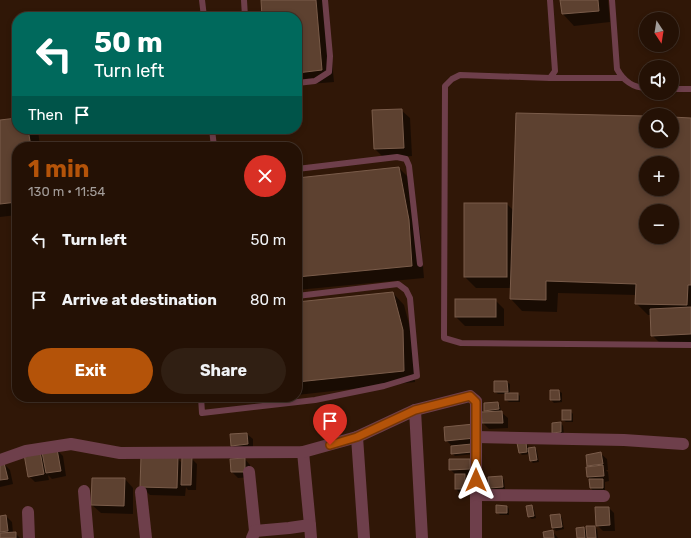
<!DOCTYPE html>
<meta charset="utf-8">
<style>
:root{--surface:#241105;--page:#301f13;--text:#f1f3f6;--muted:#a39d9a;--line:#413127;--accent:#b45309}
body{margin:0;font-family:Rubik,sans-serif;background:var(--page);color:var(--text);height:100vh;display:flex;flex-direction:column;font-size:15px;white-space:nowrap}
*{box-sizing:border-box;margin:0}
p{font-size:13px;color:var(--muted)}
.icon{flex:none;width:22px;height:22px;fill:none;stroke:currentColor;stroke-width:2;stroke-linecap:round;stroke-linejoin:round}
.map{position:relative;flex:1;overflow:hidden}
.side{position:absolute;left:12px;top:142px;width:290px;height:260px;display:flex;flex-direction:column;background:var(--surface);border-radius:16px;box-shadow:0 2px 6px #0003,0 0 0 1px var(--line)}
.side>*{flex:none}
.guide{position:absolute;left:12px;top:12px;width:290px;height:122px;border-radius:16px;box-shadow:0 2px 6px #0003,0 0 0 1px var(--line);background:#00695c;color:#fff;overflow:hidden}
.needle{width:26px;rotate:168deg}
.fabs{position:absolute;left:639px;top:12px;display:grid;gap:8px}
.fabs a{display:grid;place-items:center;width:40px;height:40px;border-radius:50%;background:var(--surface);box-shadow:0 2px 6px #0003,0 0 0 1px var(--line);font-size:20px}
.pin{position:absolute;display:grid;place-items:center;width:34px;height:34px;color:#fff;margin:-41px -17px;border-radius:50% 50% 50% 0;rotate:-45deg;box-shadow:0 0 4px #0007}
.pin .icon{rotate:45deg}
.me{position:absolute;width:44px;margin:-22px;rotate:0deg;stroke-linejoin:round;filter:drop-shadow(0 0 3px #0008)}
.turn{display:flex;align-items:center;gap:14px;height:84px;padding:0 16px;font-size:18px}
.turn .icon{width:52px;height:52px;stroke-width:2.5}
.turn b{display:block;font-size:28px;line-height:34px}
.then{display:flex;align-items:center;height:38px;padding:0 16px;background:#0003;gap:8px;font-size:15px}
.round{display:grid;place-items:center;flex:none;width:42px;height:42px;border-radius:21px;background:var(--page)}
.headline{display:flex;align-items:center;justify-content:space-between;height:68px;padding:0 16px}
h1{font-size:24px;font-weight:700;line-height:30px;color:var(--accent)}
.primary-button{display:flex;gap:8px;margin-top:auto;padding:8px 16px}
.primary-button a{flex:1;height:46px;border-radius:24px;background:var(--accent);color:#fff;font-size:16px;font-weight:700;line-height:46px;text-align:center}
.primary-button a+a{background:var(--page);color:var(--text)}
ul{padding:0;list-style:none}
li{display:flex;align-items:center;gap:12px;height:60px;padding:0 16px}
li div{flex:1}
li b{display:block;font-size:15px}
li em{font-style:normal}
.map>svg:first-child{display:block}
</style>
<div class="map">
<svg width="691" height="538" viewBox="0 0 691 538">
<rect width="100%" height="100%" fill="#301707"/>
<g fill="#0007" fill-rule="evenodd">
<polygon points="262,0 326,0 334,82 297,85 297,17 263,17"/>
<polygon points="561,0 608,0 610,22 574,26 563,14"/>
<polygon points="401,110 410,118 412,156 384,158 375,149"/>
<path d="M646 117V141H672V118L691 119V343L661 344 652 335V315H648L636 303V295L558 293 557 312 522 311 511 299V288H476L465 277 507 204 513 210ZM646 163H672V189H646ZM646 211H672V237H646Z"/>
<polygon points="17,119 17,129 38,129 40,147 17,147 17,215 0,217 0,121"/>
<polygon points="399,168 411,180 420,232 424,278 297,290 297,179"/>
<polygon points="393,293 404,305 414,343 415,382 297,395 297,303"/>
<polygon points="495,300 504,309 504,326 465,326 456,317"/>
<polygon points="507,382 510,384 510,394 518,394 520,396 520,402 509,402 506,400 506,394 498,394 495,392"/>
<polygon points="559,391 562,393 562,402 554,403 551,400"/>
<polygon points="255,397 277,397 257,399"/>
<polygon points="498,403 500,406 501,412 508,418 508,428 489,429 483,423 487,412 485,410"/>
<polygon points="570,411 573,414 573,422 566,422 563,420"/>
<polygon points="561,423 563,426 564,435 553,432"/>
<polygon points="473,425 474,454 455,456 452,453 452,446 446,440"/>
<polygon points="247,434 253,439 253,450 238,451 232,445"/>
<polygon points="526,443 528,446 529,449 535,448 537,451 539,462 533,463 531,461 530,454 522,455 520,453"/>
<polygon points="57,450 63,456 66,476 52,479 48,475 49,480 35,482 29,476 39,452 44,457"/>
<polygon points="601,454 607,459 608,470 606,470 608,472 609,481 605,482 605,491 593,491 591,488 590,479 588,477 587,468 590,468 588,466"/>
<polygon points="177,458 183,464 191,458 197,464 196,490 188,490 186,487 185,496 150,495 141,486"/>
<polygon points="245,459 250,465 251,477 238,478 232,472"/>
<polygon points="470,460 476,475 464,475 467,478 467,492 459,492 456,489 456,475 450,469"/>
<polygon points="4,464 10,470 13,484 0,487 0,465"/>
<polygon points="502,477 504,480 505,489 493,490 490,487"/>
<polygon points="125,479 133,488 133,514 101,513 92,505"/>
<polygon points="507,506 509,509 509,515 500,515 497,512"/>
<polygon points="532,506 534,509 536,518 532,519 529,517"/>
<polygon points="609,508 614,513 615,531 603,531 597,525"/>
<polygon points="560,515 562,518 564,529 556,531 553,528 551,516"/>
<polygon points="6,516 12,522 13,533 15,533 20,538 0,538 0,517"/>
<polygon points="594,527 597,529 598,538 578,538 577,529 584,528 588,532"/>
<polygon points="552,531 558,538 545,538"/>
</g>
<g fill="#5d4130" stroke="#7a5c4a" fill-rule="evenodd">
<polygon points="261,0 316,0 322,70 297,73 297,17 262,17"/>
<polygon points="560,0 598,0 599,11 562,14"/>
<polygon points="402,109 404,148 374,149 372,110"/>
<path d="M516 113 646 116V141H672V117L691 118V285H688L687 305 635 304 636 284 546 281V300L510 299ZM646 163H672V189H646ZM646 211H672V237H646Z"/>
<polygon points="17,118 17,129 28,129 31,147 17,147 17,202 0,204 0,120"/>
<polygon points="399,167 409,220 412,266 297,277 297,178"/>
<rect x="464" y="203" width="43" height="74"/>
<polygon points="393,292 403,330 404,371 297,382 297,302"/>
<rect x="455" y="299" width="41" height="18"/>
<polygon points="691,307 691,334 651,336 650,309"/>
<polygon points="494,381 507,381 508,392 494,392"/>
<polygon points="550,390 559,390 560,400 550,400"/>
<rect x="505" y="393" width="13" height="7"/>
<polygon points="498,402 499,409 484,411 484,403"/>
<rect x="562" y="410" width="9" height="10"/>
<polygon points="502,411 503,423 482,423 481,412"/>
<polygon points="561,422 561,432 552,433 552,423"/>
<polygon points="474,424 475,438 445,441 444,427"/>
<polygon points="247,433 248,444 231,446 230,434"/>
<polygon points="526,442 527,452 519,453 517,443"/>
<polygon points="472,444 472,452 451,454 451,446"/>
<polygon points="535,447 537,460 530,461 528,448"/>
<polygon points="57,449 61,471 46,473 42,452"/>
<polygon points="40,451 44,474 28,477 24,454"/>
<polygon points="601,452 603,464 587,466 586,455"/>
<polygon points="141,456 178,457 177,488 140,487"/>
<polygon points="182,456 192,457 191,485 181,485"/>
<polygon points="245,458 245,472 231,472 230,459"/>
<polygon points="449,459 470,459 470,469 449,470"/>
<polygon points="4,463 8,479 0,480 0,464"/>
<polygon points="603,465 604,476 587,477 586,467"/>
<rect x="455" y="474" width="10" height="15"/>
<polygon points="502,476 503,487 489,488 488,477"/>
<polygon points="92,478 125,478 124,506 91,505"/>
<polygon points="589,479 603,479 603,488 590,488"/>
<polygon points="496,505 507,506 507,513 496,513"/>
<polygon points="532,505 534,516 528,517 526,506"/>
<polygon points="595,507 609,507 610,525 596,526"/>
<polygon points="560,514 562,527 552,528 550,515"/>
<polygon points="6,515 8,531 0,532 0,516"/>
<polygon points="586,526 595,526 596,538 587,538"/>
<polygon points="584,527 585,538 577,538 576,528"/>
<polygon points="553,530 554,538 544,538 543,532"/>
<polygon points="16,532 16,538 0,538 0,533"/>
</g>
<g fill="none" stroke-linecap="round" stroke-linejoin="round">
<g stroke="#6e3f4b" stroke-width="6">
<polyline points="202,0 204,17"/>
<polyline points="244,0 245,17"/>
<polyline points="550,0 555,71 550,78 460,75 452,79 445,86 444,338 461,343 691,345"/>
<path d="M612 0 617 69C623 80 633 88 646 88"/>
<polyline points="550,78 622,78"/>
<polyline points="297,83 315,81 329,72 330,56 325,0"/>
<polyline points="672,89 691,89"/>
<polyline points="212,129 214,147"/>
<polyline points="297,169 397,157 406,159 409,166 420,264"/>
<polyline points="201,397 202,413 315,400 384,386 417,376 410,298 406,290 398,284 297,296"/>
</g>
<g stroke="#6e3f4b" stroke-width="12">
<polyline points="415,410 470,396 476,401 476,538"/>
<polyline points="476,437 624,440 683,444"/>
<polyline points="303,452 310,525"/>
<polyline points="0,460 26,451 71,444 120,453 303,452 357,437"/>
<polyline points="249,472 255,531"/>
<polyline points="84,491 88,538"/>
<polyline points="141,492 146,538"/>
<polyline points="476,495 604,496"/>
<polyline points="28,512 29,538"/>
<polyline points="252,538 255,531 289,528 310,525 311,538"/>
<polyline points="364,538 357,437 415,410 422,538"/>
</g>
</g>
<g fill="none" stroke-linecap="round" stroke-linejoin="round">
<g stroke="#753606" stroke-width="10">
<polyline id="route" points="330,445 357,437 415,410 470,396 476,402 476,480"/>
</g>
<use href="#route" stroke="#b45309" stroke-width="7"/>
</g>
</svg>
<div class="fabs">
<a><svg class="needle" viewBox="-14 -14 28 28"><path d="M0-13l5 13h-10z" fill="#e53935"/><path d="M0 13l5-13h-10z" fill="#a39d9a"/></svg></a>
<a><svg class="icon" aria-label="sound" viewBox="0 0 24 24"><path d="M4 9h4l5-4v14l-5-4H4zM17 9q2 3 0 6"/></svg></a>
<a><svg class="icon" aria-label="search" viewBox="0 0 24 24"><circle cx="10" cy="10" r="6"/><path d="M15 15l6 6"/></svg></a>
<a>+</a>
<a>−</a>
</div>
<div class="pin" style="left:330px;top:445px;background:#d93025"><svg class="icon" aria-label="arrive" viewBox="0 0 24 24"><path d="M6 21V4h12l-3 4 3 4H6"/></svg></div>
<svg class="me" style="left:476px;top:480px" viewBox="-20 -20 40 40"><path d="M0-17L14 15 0 8-14 15z" fill="#b45309" stroke="#fff" stroke-width="4"/></svg>
<div class="guide">
<div class="turn"><svg class="icon" aria-label="left" viewBox="0 0 24 24"><path d="M17 20v-9H6M10 6l-5 5 5 5"/></svg><div><b>50 m</b>Turn left</div></div>
<div class="then">Then<svg class="icon" aria-label="arrive" viewBox="0 0 24 24"><path d="M6 21V4h12l-3 4 3 4H6"/></svg></div>
</div>
<section class="side">
<div class="headline"><div><h1>1 min</h1><p>130 m · 11:54</p></div><a class="round" style="background:#d93025;color:#fff"><svg class="icon" aria-label="close" viewBox="0 0 24 24"><path d="M6 6l12 12M18 6L6 18"/></svg></a></div>
<ul>
<li><svg class="icon" aria-label="left" viewBox="0 0 24 24"><path d="M17 20v-9H6M10 6l-5 5 5 5"/></svg><div><b>Turn left</b></div><em>50 m</em></li>
<li><svg class="icon" aria-label="arrive" viewBox="0 0 24 24"><path d="M6 21V4h12l-3 4 3 4H6"/></svg><div><b>Arrive at destination</b></div><em>80 m</em></li>
</ul>
<div class="primary-button"><a>Exit</a><a>Share</a></div>
</section>
</div>
